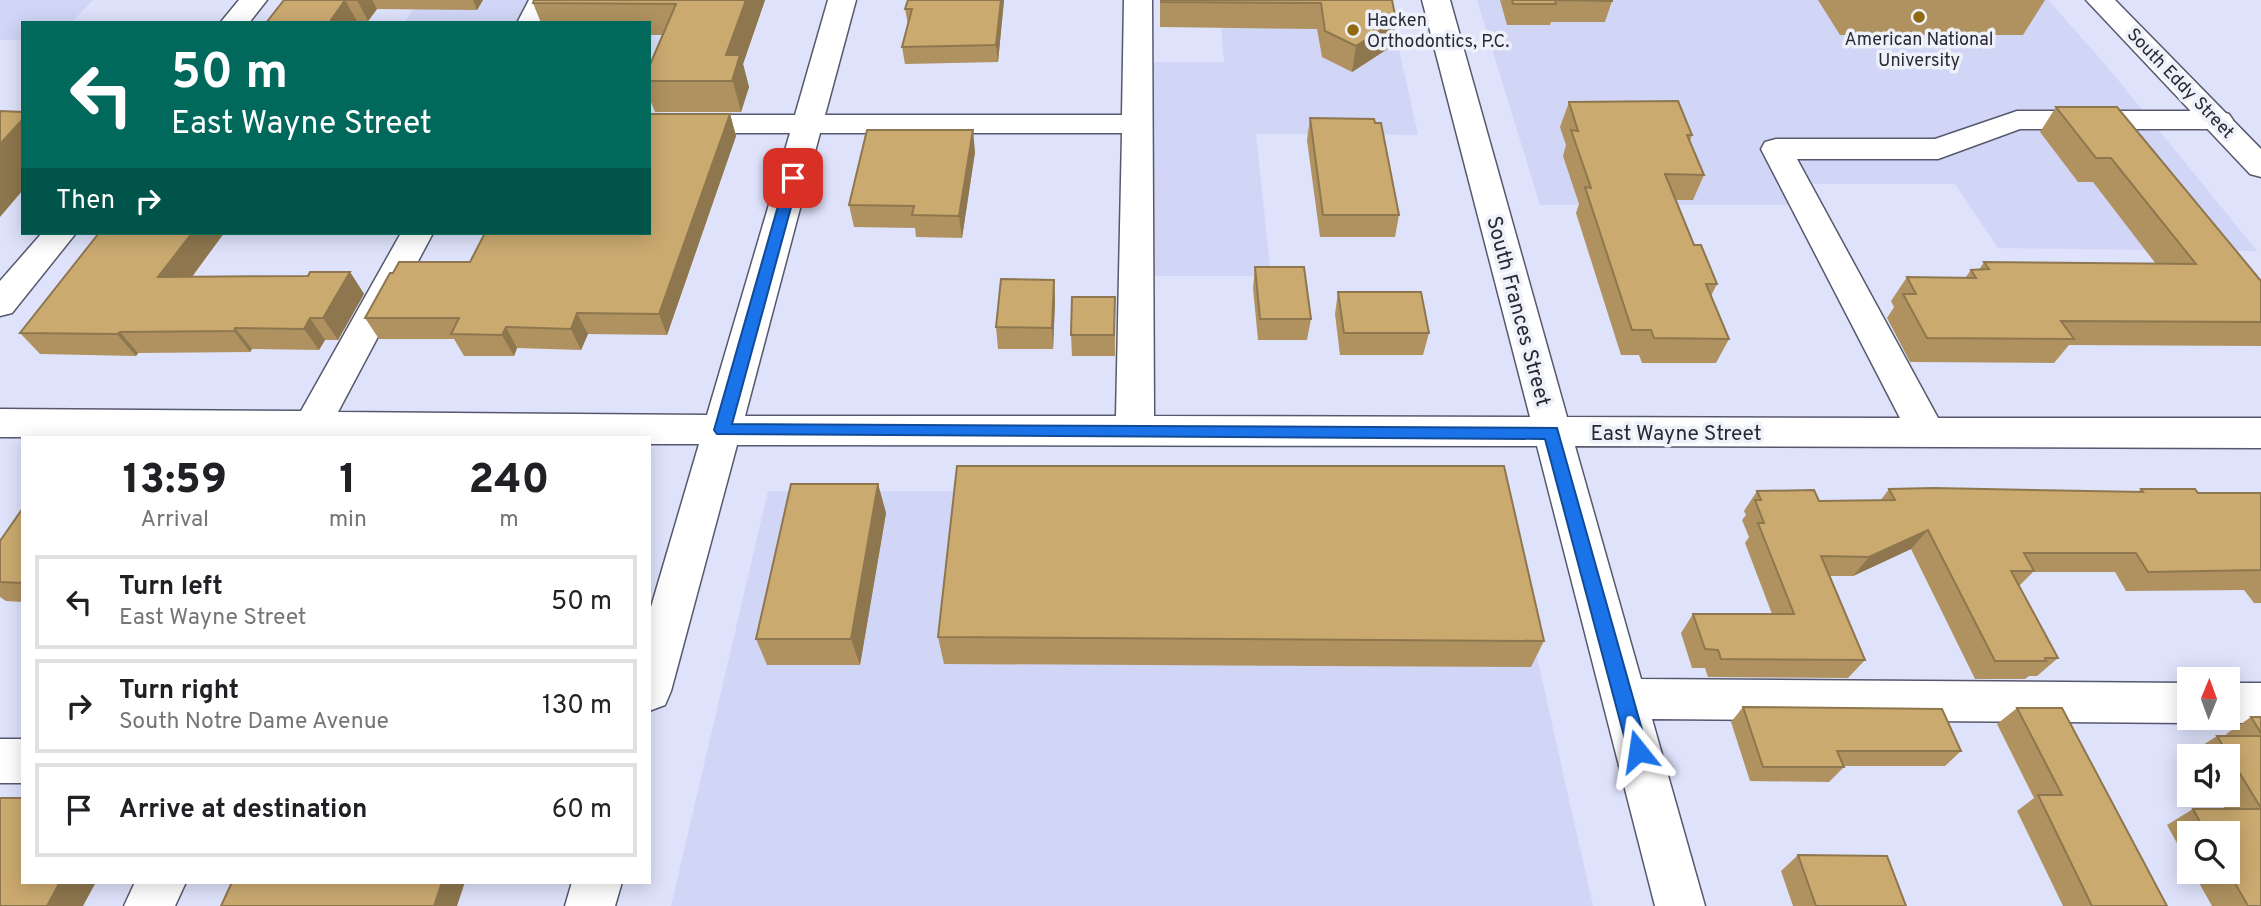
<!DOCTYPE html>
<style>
:root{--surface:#fff;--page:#f2f2f2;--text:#202124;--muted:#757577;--line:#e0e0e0}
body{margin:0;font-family:Overpass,sans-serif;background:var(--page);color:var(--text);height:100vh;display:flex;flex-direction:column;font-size:26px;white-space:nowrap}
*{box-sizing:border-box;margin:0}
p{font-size:23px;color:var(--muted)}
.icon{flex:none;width:38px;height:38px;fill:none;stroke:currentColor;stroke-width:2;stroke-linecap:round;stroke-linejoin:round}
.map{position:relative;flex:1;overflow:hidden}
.panel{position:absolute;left:21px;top:436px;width:630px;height:448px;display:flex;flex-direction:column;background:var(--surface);border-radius:0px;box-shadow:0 4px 18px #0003}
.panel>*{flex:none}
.top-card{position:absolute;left:21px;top:21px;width:630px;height:214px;border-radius:0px;box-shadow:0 4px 18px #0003;background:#00695c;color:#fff;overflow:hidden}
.needle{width:46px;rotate:1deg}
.controls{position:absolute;left:2177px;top:667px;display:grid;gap:14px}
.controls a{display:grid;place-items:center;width:63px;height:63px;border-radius:0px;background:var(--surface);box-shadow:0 4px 18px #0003;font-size:35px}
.pin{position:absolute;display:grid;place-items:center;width:60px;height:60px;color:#fff;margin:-30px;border-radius:14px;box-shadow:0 4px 10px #0006}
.me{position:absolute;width:77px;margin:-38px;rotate:345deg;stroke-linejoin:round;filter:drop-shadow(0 0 5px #0008)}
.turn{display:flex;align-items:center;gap:24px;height:147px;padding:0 35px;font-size:32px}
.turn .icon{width:91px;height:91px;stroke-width:2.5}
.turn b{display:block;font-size:49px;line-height:60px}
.then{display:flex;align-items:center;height:66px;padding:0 35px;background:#0003;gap:14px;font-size:26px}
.eta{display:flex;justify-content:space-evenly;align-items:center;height:119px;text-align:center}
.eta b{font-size:42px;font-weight:800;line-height:49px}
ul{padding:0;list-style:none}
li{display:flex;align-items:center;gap:21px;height:94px;margin:0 14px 10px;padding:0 21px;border:4px solid var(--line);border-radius:0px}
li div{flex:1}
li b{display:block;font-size:26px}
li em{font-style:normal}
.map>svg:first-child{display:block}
</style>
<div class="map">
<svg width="2261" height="906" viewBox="0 0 2261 906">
<rect width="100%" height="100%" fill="#dee2fb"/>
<g fill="#d1d6f6">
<polygon points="0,0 93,0 71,23 23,23 23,40 0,40"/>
<polygon points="419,0 535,0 522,23 404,23"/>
<polygon points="1219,0 1388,0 1418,135 1256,134 1271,276 1150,276 1147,62 1224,62"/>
<polygon points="1477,0 2048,0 2105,64 2257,251 1998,248 1955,184 1807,184 1817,205 1540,205"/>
<polygon points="768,491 1500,492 1593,906 671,906"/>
</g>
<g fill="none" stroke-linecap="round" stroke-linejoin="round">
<g stroke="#56596e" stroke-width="3">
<g id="minor">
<polygon points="239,0 267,0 249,23 220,23"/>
<polygon points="529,0 557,0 545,23 517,23"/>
<path d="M828 0H856L825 115H1122L1124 0H1152L1154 416 1530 417 1422 0H1450L1567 417 1900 418 1761 149 1765 142 1776 139H1935L2017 111H2218L2229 114 2233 120 2229 126 2218 129H2020L1938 159H1797L1938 418H2261V448L1575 446 1641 679 2189 683V718H2204L2189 723 1652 719 1705 906H1655L1537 446 737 445 671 691 665 705 649 711V614L699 444H649V438L0 437V409L301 411 401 233H433L338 412 707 415 790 133H649V115H795ZM820 133H1122L1116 416H745Z"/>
<polygon points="42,233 76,233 12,313 0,316 0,281"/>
<polygon points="2228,683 2261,683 2261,723 2228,723 2213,718 2228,718"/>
<rect x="0" y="739" width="23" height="44"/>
<polygon points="135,882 186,882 175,906 124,906"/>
<polygon points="572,882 622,882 615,906 565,906"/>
</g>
</g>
<g stroke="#56596e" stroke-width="3">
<polygon id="major" points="2086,0 2115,0 2261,149 2261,177 2250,174"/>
</g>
<use href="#minor" fill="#fff" fill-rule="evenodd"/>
<use href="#major" fill="#fff" fill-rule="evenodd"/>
</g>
<g fill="#af9260">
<polygon points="284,0 483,0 477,10 377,9 368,21 357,21"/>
<polygon points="534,0 765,0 743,64 749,87 741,112 655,112 649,97 649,67 663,35 649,35 649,23 541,23 533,3"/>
<polygon points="908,0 1004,0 998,62 905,64 902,47 908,25 905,9"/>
<polygon points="1160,0 1392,0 1392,46 1352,72 1322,57 1317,29 1160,27"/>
<polygon points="1500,0 1612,0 1612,1 1605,22 1551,22 1550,25 1507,25"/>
<polygon points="1818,0 2045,0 2023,35 1840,35"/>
<polygon points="1569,102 1692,135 1690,141 1704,175 1693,200 1676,200 1694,245 1717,284 1711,296 1729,339 1716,363 1642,363 1639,355 1621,355 1576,213 1579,204 1563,156 1566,145 1560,127"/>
<polygon points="2056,107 2261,281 2261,346 2069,345 2054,363 1910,362 1887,318 1894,307 1891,301 1907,277 1965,278 1971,270 1979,270 1984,262 2156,264 2093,182 2078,182 2040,132"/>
<polygon points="730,114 736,136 667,335 588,334 581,350 517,348 514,356 464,356 454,339 379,339 365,318 470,262 649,233"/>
<polygon points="1310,118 1399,215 1395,237 1320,237 1307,140"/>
<polygon points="975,152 962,238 916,237 915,228 854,227 849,205"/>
<polygon points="224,233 192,277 308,276 350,272 364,294 338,340 325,340 319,350 252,349 250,352 138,353 136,356 40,354 20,333"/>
<polygon points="1255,267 1311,319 1307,340 1258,340 1253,288"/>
<polygon points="1054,280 1055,301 1053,349 998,349 996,327"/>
<polygon points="1338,292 1429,333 1423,355 1340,355 1335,314"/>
<polygon points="1115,297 1115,356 1072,356 1071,335"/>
<polygon points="878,484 886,513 860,665 767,665 756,639"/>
<polygon points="1889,489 2138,492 2141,489 2198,493 2261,493 2261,603 2254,603 2244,590 2126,591 2115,572 2033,572 2019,586 2058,658 2037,676 2029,676 2025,679 1975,679 1911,549 1853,576 1830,576 1865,660 1848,678 1708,677 1705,668 1692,668 1681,633 1693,614 1772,614 1745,543 1749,537 1742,520 1746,515 1744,511 1757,491 1819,501 1880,501"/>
<polygon points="23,508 23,602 6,601 0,597 0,541"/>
<polygon points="938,637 1544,641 1531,667 944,664"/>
<polygon points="1743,707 1961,751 1945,766 1843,766 1844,767 1829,782 1750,781 1731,722"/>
<polygon points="2017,708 2167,906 2063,906 2017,811 2034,798 1997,724"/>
<polygon points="2251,717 2261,717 2261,906 2212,906 2193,872 2228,872 2228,833 2189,833 2189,865 2167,825 2193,809 2225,809 2217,794 2228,794 2228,756 2194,756 2192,752 2217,736 2227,736 2226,734"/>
<polygon points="1798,855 1906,906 1793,906 1781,871"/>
</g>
<g fill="#8e774e">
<polygon points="345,0 357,21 355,23 329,23"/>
<polygon points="357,0 372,0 377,9 368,21"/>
<polygon points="473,0 483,0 477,10"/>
<polygon points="746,0 765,0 743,64 749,87 741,112 726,55"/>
<polygon points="1001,0 1004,0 998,62 996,45"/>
<polygon points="1396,20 1392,46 1352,72 1356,46"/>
<polygon points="730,114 736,136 667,335 659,314"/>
<polygon points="23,119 23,190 0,217 0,144"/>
<polygon points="973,130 975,152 962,238 959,216"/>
<polygon points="192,233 224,233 176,298 158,277"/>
<polygon points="350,272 364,294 338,340 323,318"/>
<polygon points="1054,280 1055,301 1053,349 1052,328"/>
<polygon points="577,313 588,334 581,350 571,329"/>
<polygon points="310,318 325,340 319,350 304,329"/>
<polygon points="506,327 517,348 514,356 502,335"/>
<polygon points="235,328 252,349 250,352 234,331"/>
<polygon points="120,332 138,353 136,356 117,334"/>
<polygon points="878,484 886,513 860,665 851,639"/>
<polygon points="1928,530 1911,549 1853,576 1869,557"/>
<polygon points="60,882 96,882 83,906 47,906"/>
<polygon points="442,882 465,882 457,906 434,906"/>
</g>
<g fill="#cbaa70" stroke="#8e774e" stroke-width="2">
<polygon points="284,0 357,0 345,0 329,23 266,23"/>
<polygon points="534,0 746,0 726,55 740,55 732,81 649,81 649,67 676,4 533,3"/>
<polygon points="908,0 1001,0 996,45 902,47 912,9 905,9"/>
<polygon points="1161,0 1392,0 1396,20 1356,46 1325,31 1321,3 1161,2"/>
<polygon points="1512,0 1612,0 1612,1 1555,0 1556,4 1513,4"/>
<polygon points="1678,101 1692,135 1687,135 1704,175 1665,174 1694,245 1701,245 1717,284 1706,284 1729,339 1654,338 1651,330 1632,330 1585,187 1591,188 1571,130 1578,131 1569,102"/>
<polygon points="2056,107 2117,107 2261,281 2261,322 2061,321 2074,339 1927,338 1903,294 1916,294 1907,277 1976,278 1971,270 1989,269 1984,262 2196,264 2111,158 2096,158"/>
<polygon points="0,111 23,112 23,119 0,144"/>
<polygon points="649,114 730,114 659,314 577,313 571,329 506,327 502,335 451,334 459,318 365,318 390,273 393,273 399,262 470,262 485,233 649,233"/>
<polygon points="1310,118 1374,119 1375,123 1381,123 1399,215 1323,215"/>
<polygon points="867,130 973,130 959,216 912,215 914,206 849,205"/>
<polygon points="99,233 192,233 158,277 308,276 310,272 350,272 323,318 310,318 304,329 235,328 234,331 120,332 117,334 20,333"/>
<polygon points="1255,267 1304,267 1311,319 1260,319"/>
<polygon points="1001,279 1054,280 1052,328 996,327"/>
<polygon points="1338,292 1421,292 1429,333 1344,333"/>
<polygon points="1072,297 1115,297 1114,335 1071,335"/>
<polygon points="957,466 1504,466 1544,641 938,637"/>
<polygon points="791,484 878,484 851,639 756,639"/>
<polygon points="1934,488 2143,492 2141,489 2195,489 2198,493 2261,493 2261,570 2148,572 2136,553 2024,553 2034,571 2011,571 2058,658 2045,658 2046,661 1995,661 1928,530 1869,557 1821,556 1865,660 1721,659 1718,650 1705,649 1693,614 1794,614 1758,523 1764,523 1755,500 1761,500 1757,491 1814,490 1819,501 1895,500 1889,489"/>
<polygon points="23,508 23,583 0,582 0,541"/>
<polygon points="1743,707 1942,709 1961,751 1837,751 1844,767 1763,767"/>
<polygon points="2017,708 2062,708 2167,906 2092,906 2038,795 2062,795"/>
<polygon points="2251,717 2261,717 2261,733"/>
<polygon points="2217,736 2261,736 2261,808"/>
<polygon points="0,798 23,798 23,882 60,882 47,906 0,906"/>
<polygon points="2193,809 2261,809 2261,906 2248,906 2228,871 2228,833 2206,833"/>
<polygon points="1798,855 1887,856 1906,906 1816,906"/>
<polygon points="232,882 442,882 434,906 221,906"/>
</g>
<polygon fill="#1a73e8" stroke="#114b97" stroke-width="2" points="793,173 799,178 732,424 1557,428 1648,751 1645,757 1638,759 1631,757 1628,751 1545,439 717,434 714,430 786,178"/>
<g fill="#916910" stroke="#eef0fa" stroke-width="2.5">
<circle cx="1919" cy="17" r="7"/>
<circle cx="1353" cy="30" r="7"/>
</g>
<g text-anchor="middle" stroke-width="7" stroke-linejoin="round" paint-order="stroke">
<g font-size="18" fill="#282933" stroke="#eef0fa" text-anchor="start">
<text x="1367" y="26">Hacken<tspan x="1367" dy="21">Orthodontics, P.C.</tspan></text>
<text x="1919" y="45" text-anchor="middle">American National<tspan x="1919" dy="21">University</tspan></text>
</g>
<g font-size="18" fill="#282933" stroke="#eef0fa">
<text transform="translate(2181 83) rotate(46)" y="6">South Eddy Street</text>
</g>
<g font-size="21" fill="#282933" stroke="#eef0fa">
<text transform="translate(1519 311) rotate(75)" y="7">South Frances Street</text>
<text x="1676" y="440">East Wayne Street</text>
</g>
</g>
</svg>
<div class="controls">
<a><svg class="needle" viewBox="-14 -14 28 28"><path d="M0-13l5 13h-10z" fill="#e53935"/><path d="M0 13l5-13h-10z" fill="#757577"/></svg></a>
<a><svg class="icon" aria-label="sound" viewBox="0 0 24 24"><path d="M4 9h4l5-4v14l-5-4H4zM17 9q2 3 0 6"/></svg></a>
<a><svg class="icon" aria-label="search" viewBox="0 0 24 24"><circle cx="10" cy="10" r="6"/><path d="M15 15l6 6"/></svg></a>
</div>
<div class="pin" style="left:793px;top:178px;background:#d93025"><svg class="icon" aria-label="arrive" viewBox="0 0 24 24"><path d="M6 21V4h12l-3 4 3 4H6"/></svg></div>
<svg class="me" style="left:1638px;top:751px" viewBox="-20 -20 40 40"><path d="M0-17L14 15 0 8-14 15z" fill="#1a73e8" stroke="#fff" stroke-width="4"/></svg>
<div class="top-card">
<div class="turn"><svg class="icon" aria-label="left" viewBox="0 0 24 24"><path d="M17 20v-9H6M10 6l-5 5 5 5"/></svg><div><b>50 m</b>East Wayne Street</div></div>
<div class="then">Then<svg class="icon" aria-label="right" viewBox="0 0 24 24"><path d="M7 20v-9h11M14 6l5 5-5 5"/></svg></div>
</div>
<section class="panel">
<div class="eta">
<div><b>13:59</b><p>Arrival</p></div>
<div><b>1</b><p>min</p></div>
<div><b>240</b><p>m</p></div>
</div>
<ul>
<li><svg class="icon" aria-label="left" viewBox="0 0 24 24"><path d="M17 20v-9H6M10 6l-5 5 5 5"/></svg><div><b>Turn left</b><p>East Wayne Street</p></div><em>50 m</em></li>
<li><svg class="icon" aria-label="right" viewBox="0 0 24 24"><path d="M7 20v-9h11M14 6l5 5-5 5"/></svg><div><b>Turn right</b><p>South Notre Dame Avenue</p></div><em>130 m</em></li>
<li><svg class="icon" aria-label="arrive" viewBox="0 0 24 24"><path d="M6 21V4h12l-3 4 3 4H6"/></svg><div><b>Arrive at destination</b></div><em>60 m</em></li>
</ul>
</section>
</div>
